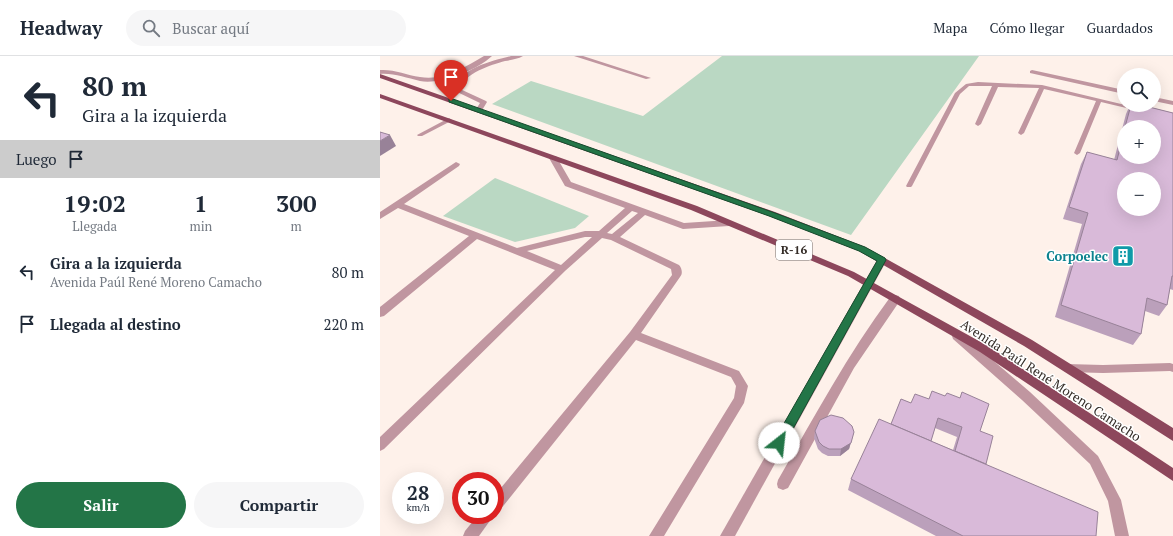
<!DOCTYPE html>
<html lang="es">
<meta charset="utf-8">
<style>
:root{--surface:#fff;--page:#f6f6f7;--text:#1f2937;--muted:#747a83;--line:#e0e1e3;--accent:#237547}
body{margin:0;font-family:"PT Serif",serif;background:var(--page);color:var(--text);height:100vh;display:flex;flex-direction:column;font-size:15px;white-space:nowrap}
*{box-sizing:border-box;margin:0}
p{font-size:13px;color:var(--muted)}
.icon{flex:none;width:22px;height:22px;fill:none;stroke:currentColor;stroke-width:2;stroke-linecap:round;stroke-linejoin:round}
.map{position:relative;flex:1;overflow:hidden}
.side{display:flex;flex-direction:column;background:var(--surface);width:380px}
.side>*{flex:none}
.banner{background:#fff;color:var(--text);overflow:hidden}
.fabs{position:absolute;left:737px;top:12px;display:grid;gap:8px}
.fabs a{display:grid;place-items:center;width:44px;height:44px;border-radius:50%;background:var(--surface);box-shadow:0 4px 16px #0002;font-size:20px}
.speed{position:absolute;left:12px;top:416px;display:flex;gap:8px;font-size:20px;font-weight:700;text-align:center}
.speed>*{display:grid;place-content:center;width:52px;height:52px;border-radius:50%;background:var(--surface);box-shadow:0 4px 16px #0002;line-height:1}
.speed small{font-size:10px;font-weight:400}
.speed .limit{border:6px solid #d22;background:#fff;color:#111}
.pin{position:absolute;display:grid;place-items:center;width:34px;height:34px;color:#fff;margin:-41px -17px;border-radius:50% 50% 50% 0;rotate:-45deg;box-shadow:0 0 4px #0007}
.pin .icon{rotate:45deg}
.me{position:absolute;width:44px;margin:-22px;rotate:29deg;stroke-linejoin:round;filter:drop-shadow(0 0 3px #0008)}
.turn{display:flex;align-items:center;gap:14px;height:84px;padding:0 16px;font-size:18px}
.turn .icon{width:52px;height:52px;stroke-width:2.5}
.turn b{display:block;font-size:28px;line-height:34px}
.then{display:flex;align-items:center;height:38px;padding:0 16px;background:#0003;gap:8px;font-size:15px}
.eta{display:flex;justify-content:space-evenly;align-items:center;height:68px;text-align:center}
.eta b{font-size:24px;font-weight:700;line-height:28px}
.primary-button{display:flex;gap:8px;margin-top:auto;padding:8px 16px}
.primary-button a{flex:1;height:46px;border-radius:24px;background:var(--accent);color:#fff;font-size:16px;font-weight:700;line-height:46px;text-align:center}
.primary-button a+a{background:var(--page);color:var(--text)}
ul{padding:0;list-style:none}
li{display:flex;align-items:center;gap:12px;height:52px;padding:0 16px}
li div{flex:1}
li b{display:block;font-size:15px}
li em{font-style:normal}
header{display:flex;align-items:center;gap:24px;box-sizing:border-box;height:56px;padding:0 20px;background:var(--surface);border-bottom:1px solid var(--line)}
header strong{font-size:19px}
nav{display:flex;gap:22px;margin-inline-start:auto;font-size:14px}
.search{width:280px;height:36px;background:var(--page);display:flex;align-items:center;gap:10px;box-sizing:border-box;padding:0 14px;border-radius:22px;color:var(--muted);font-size:15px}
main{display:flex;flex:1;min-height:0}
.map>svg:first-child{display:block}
</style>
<header>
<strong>Headway</strong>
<div class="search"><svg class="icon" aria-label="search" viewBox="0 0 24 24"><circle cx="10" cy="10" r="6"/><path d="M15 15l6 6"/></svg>Buscar aquí</div>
<nav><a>Mapa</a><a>Cómo llegar</a><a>Guardados</a></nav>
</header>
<main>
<section class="side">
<div class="banner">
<div class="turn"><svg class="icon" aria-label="left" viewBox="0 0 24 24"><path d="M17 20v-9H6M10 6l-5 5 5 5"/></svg><div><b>80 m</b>Gira a la izquierda</div></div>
<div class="then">Luego<svg class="icon" aria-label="arrive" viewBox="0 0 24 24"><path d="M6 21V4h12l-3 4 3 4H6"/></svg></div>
</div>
<div class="eta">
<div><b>19:02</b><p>Llegada</p></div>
<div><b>1</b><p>min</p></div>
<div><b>300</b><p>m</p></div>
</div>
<ul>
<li><svg class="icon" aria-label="left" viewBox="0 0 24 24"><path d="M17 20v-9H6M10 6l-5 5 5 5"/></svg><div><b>Gira a la izquierda</b><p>Avenida Paúl René Moreno Camacho</p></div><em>80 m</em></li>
<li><svg class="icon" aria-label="arrive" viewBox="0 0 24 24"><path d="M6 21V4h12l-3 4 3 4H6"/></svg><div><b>Llegada al destino</b></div><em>220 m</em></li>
</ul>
<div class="primary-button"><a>Salir</a><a>Compartir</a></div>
</section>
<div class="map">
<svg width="793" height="480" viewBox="0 0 793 480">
<rect width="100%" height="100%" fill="#fef1ea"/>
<g fill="#bad8c3">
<polygon points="342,0 599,0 471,179 112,48 151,25 263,60"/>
<polygon points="115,122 209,160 195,172 135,186 63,160"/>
</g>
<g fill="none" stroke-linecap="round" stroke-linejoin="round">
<g fill="#c096a0" fill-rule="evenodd">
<polygon points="598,26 662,29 762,53 759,55 721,46 700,97 697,99 694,97 716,45 664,33 644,77 641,79 638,77 659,32 618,31 601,68 598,70 595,68 612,30 589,30 580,38 532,130 531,131 527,131 526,130 575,37 586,28"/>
<polygon points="69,62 72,64 71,65 42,80 38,80 37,79"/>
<polygon points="790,307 793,308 793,316 790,315 723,317 687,316 684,315 683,312 684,309 687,308 723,309"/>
</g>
<g fill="#c096a0" fill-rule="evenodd">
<path d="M104 0H112C97 14 61 29 40 25 26 22 14 17 0 18V14C14 13 26 19 40 21 64 25 85 11 104 0Z"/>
<path d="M131 0H143C138 3 131 4 125 5 111 9 84 17 80 33L106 45 107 46 101 56 99 57 95 55 100 47 73 34C79 12 112 5 131 0Z"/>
<polygon points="194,0 203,0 271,22 266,23"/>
<polygon points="652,14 744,34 744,38 650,17 650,15"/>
<polygon points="774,41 793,45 793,49 774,45"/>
<path d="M170 100H176L191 126 304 167 349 164 353 167 349 170 303 173 265 159 240 181 299 209C302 212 303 218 300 221L261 277 359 315 368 330 364 347 284 480H269L354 342 356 330 351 321 256 284 120 454 115 456V439L250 276 292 219 291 213 231 184 222 182 185 215 4 393 0 395V381L175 214 97 183 4 260 0 261V251L89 180 18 152 0 163V156L76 106 80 108 79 110 24 148 137 192 205 175H219L245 152 185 130 169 102ZM252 155 258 157 232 178 227 177ZM205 181H212L181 209 147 195Z"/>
<polygon points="502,201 507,204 355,480 340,480 497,204"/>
<path d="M515 239 519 240 520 243 519 246 474 312 408 432 403 434 398 432 397 428 398 424C434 361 468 298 511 240Z"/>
<polygon points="577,276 581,277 650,336 718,400 741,444 749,480 735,480 728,445 710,408 642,344 573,283 572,280 573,277"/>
<polygon points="98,459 114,459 99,480 83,480 85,475"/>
</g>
<g fill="#8d475c" fill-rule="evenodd">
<polygon points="0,18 395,156 485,191 652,284 793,372 793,385 644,290 479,195 389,160 0,22"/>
<polygon points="0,38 317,150 474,216 608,290 793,412 793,425 600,296 468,220 311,154 0,42"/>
</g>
</g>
<g fill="#bba0bb" fill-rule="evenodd">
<path d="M750 49H761L793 57V234L790 233 787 249 779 260 765 255 761 278 753 289 675 261 702 168 683 163 701 108 707 96 734 104 746 58ZM744 71H774L744 101Z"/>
<path d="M521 343 600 375 606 408 716 480H556L468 434 471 423 511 368ZM555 372 577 381 573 394 551 385Z"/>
<polygon points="435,375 472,383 469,393 460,400 448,400 442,397 438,393 434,382"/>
</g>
<g fill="#988298">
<polygon points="10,79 16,90 0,100 0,85"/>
<polygon points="474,376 469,393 460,400 461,393"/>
</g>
<g fill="#d9bad9" stroke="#988298" fill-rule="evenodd">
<path d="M751 49H761L793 57V220H792L787 249 767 242 761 278 681 249 708 157 689 151 707 96 737 104 744 76V101H774V71H745ZM744 123H774V153H744Z"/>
<polygon points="0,76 10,79 0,85"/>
<polygon points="552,335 565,340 567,337 580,342 582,336 609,348 600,375 613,380 606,408 575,395 582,371 558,362 551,385 511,368 521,343 531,347 535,338 549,343"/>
<polygon points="451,359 463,362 472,370 474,376 471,387 461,393 449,393 443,390 439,386 435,375 440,364"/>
<polygon points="499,363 718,456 716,480 583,480 471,423"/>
</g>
<polygon fill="#237547" stroke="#174c2e" points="69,43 73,43 395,157 485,191 505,202 506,204 403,391 399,392 395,391 393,387 395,383 497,205 479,195 389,160 69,46"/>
<defs>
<g id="building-square" transform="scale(1.15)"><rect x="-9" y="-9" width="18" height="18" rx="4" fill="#0f9aa8" stroke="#fff"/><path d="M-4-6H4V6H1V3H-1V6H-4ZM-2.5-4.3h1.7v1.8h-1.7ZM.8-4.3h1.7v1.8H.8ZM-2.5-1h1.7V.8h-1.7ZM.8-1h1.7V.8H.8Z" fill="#fff"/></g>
</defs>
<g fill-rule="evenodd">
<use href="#building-square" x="743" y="200"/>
</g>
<g text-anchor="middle" stroke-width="3" stroke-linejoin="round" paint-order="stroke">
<rect fill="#fff" stroke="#716b68" stroke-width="1" x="396" y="184" width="36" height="20" rx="3"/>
<g font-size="12" font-weight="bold" fill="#342c27">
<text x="414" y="198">R-16</text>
</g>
<g font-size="13" font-weight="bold" fill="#0d838f" stroke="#fff" text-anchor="end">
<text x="728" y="205">Corpoelec</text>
</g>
<g font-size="13" fill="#342c27" stroke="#fff">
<text transform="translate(671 324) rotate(33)" y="5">Avenida Paúl René Moreno Camacho</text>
</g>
</g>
</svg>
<div class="fabs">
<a><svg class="icon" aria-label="search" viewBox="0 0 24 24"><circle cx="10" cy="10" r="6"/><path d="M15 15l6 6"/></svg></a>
<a>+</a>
<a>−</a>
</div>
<div class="speed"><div>28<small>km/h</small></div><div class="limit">30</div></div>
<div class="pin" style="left:71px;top:45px;background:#d93025"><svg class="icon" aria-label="arrive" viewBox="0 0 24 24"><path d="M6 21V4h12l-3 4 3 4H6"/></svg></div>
<svg class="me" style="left:399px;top:387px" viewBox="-20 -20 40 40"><circle r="19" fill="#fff"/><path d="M0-13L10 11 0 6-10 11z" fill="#237547"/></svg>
</div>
</main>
